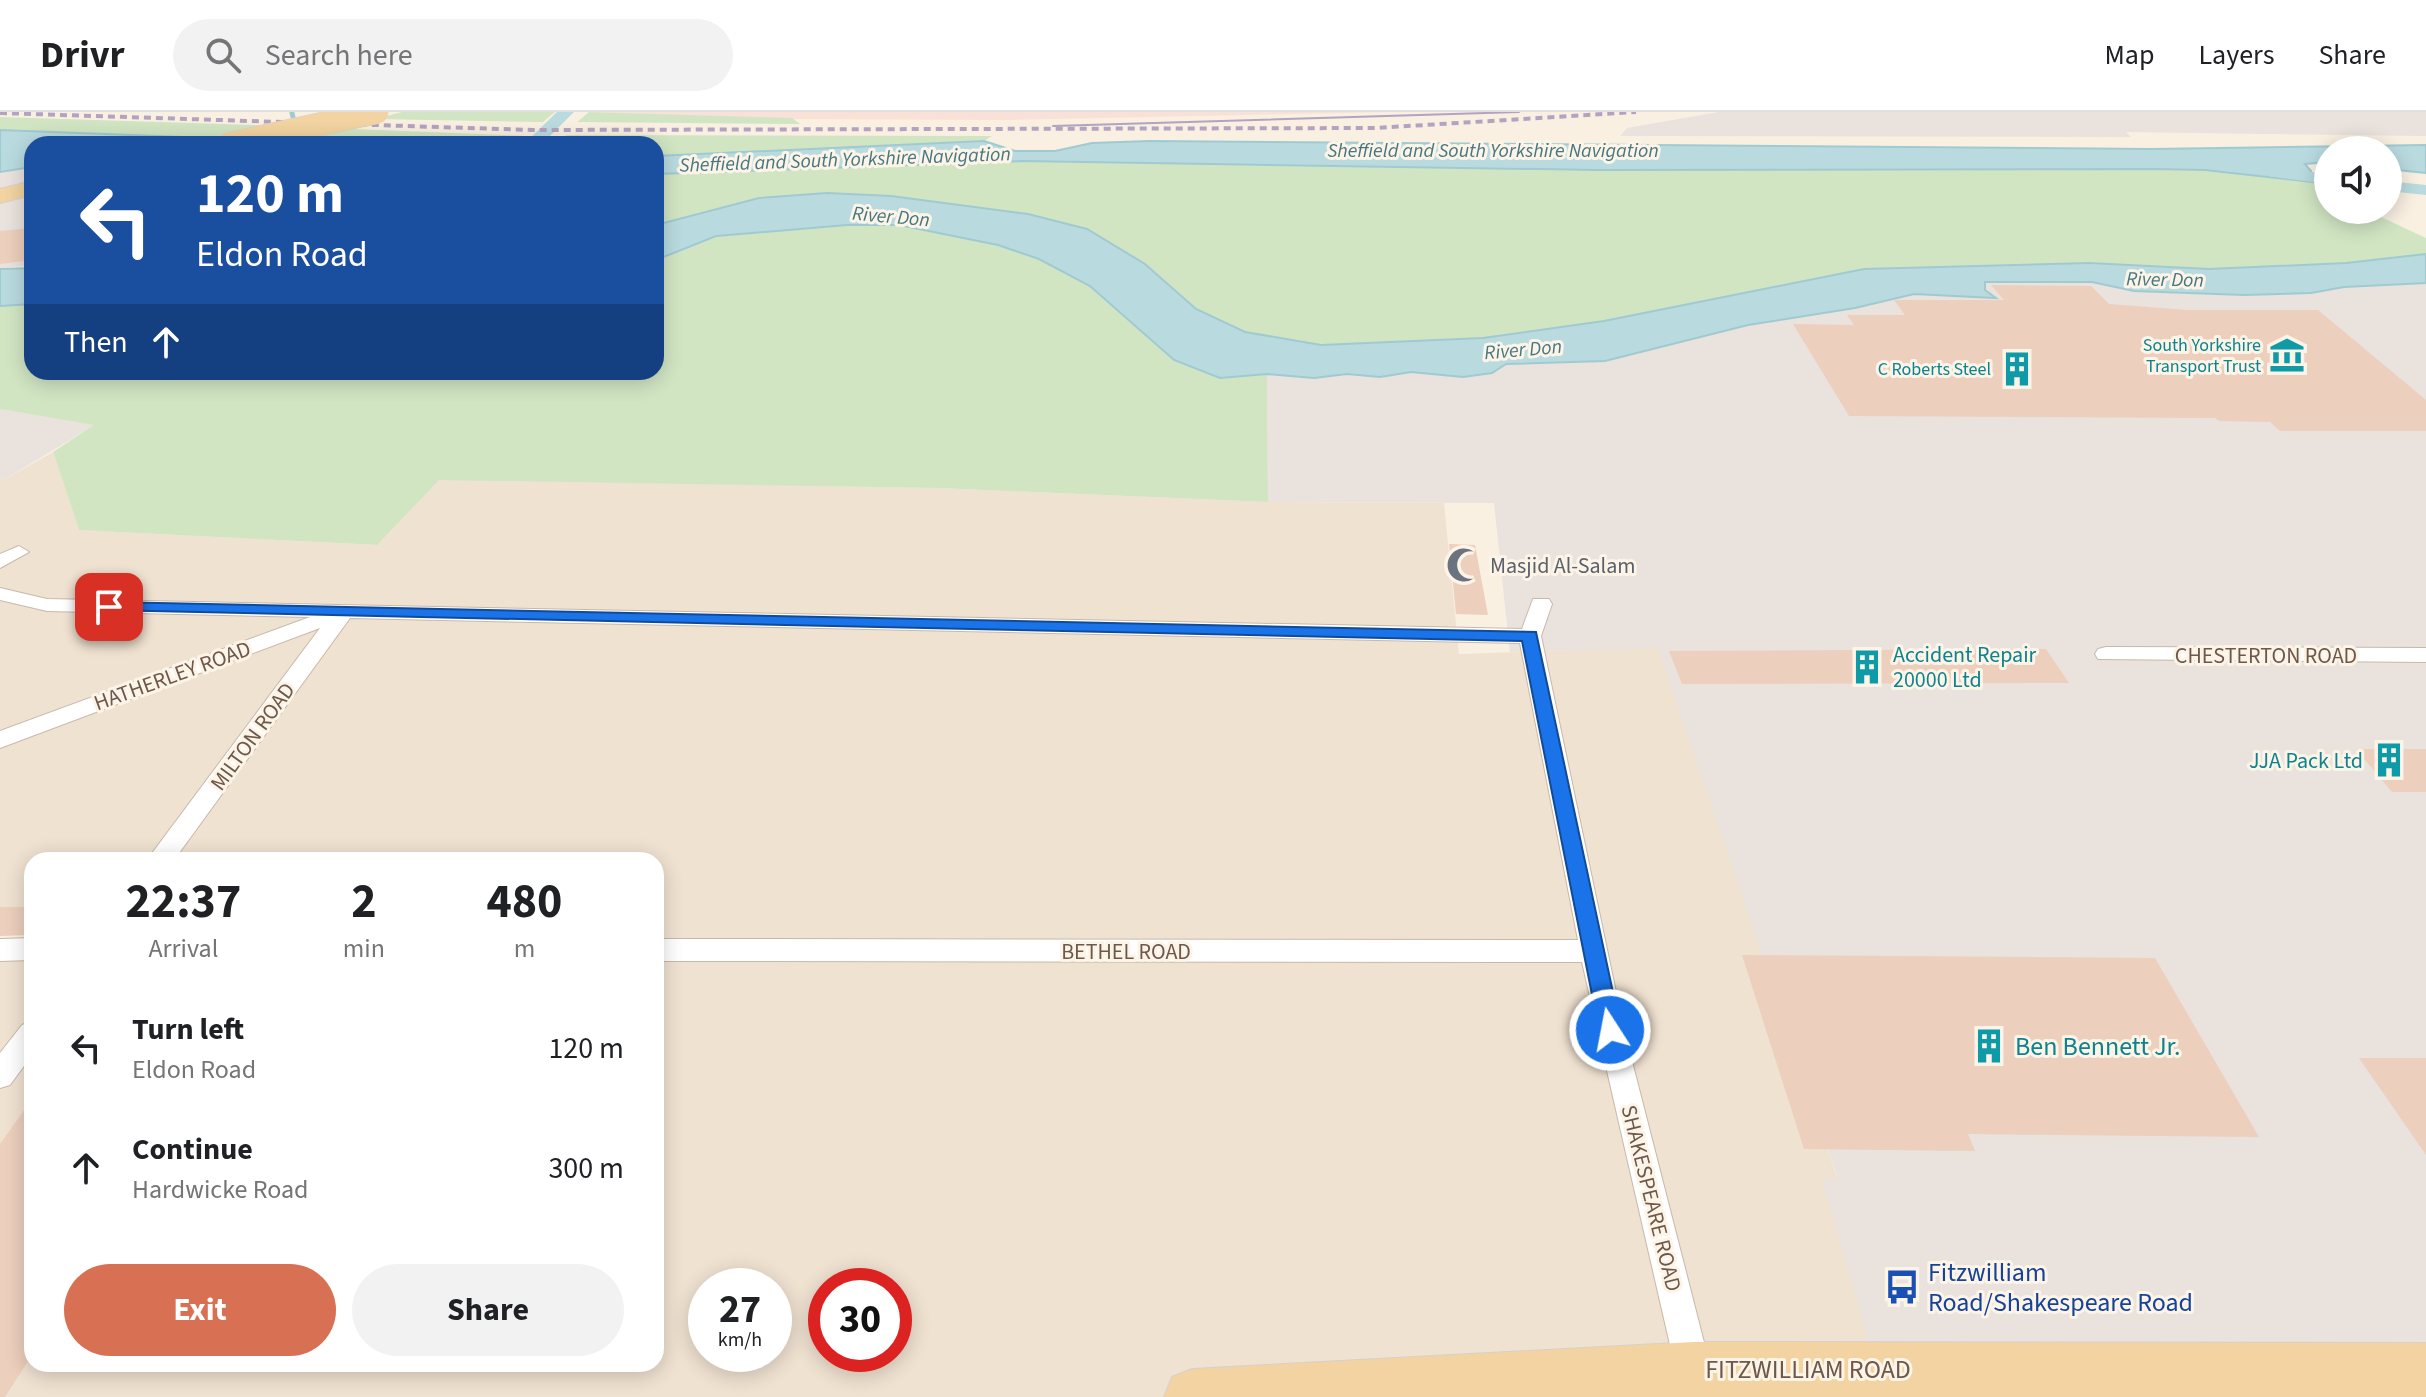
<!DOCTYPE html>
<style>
:root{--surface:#fff;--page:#f2f2f2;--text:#202124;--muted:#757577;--line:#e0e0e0;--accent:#d87053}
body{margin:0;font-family:"Source Sans 3",sans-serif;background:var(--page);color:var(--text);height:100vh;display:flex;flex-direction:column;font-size:30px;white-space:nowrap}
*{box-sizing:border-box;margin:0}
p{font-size:26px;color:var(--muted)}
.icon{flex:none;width:44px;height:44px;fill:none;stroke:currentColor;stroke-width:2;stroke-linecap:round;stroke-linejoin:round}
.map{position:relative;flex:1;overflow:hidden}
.panel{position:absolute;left:24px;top:740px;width:640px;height:520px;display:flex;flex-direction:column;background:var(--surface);border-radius:24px;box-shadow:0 4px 20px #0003}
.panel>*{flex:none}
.top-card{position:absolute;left:24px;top:24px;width:640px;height:244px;border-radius:24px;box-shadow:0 4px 20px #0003;background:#1a4fa0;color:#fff;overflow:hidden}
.buttons{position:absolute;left:2314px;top:24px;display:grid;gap:16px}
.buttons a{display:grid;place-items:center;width:88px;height:88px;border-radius:50%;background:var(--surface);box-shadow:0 4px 20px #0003;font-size:40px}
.speed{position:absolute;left:688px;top:1156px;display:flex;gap:16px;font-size:40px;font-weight:700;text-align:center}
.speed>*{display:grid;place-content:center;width:104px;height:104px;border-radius:50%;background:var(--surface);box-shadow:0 4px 20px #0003;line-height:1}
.speed small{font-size:20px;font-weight:400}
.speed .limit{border:12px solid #d22;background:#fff;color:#111}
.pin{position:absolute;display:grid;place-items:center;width:68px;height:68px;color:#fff;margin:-34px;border-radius:16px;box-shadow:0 4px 12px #0006}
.me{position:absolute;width:88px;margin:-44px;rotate:349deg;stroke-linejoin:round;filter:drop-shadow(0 0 6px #0008)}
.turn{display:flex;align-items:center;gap:28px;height:168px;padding:0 40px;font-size:36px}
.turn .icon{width:104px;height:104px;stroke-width:2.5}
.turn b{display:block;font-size:56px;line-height:68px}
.then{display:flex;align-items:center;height:76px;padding:0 40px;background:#0003;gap:16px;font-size:30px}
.eta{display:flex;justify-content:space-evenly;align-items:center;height:136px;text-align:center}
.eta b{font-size:48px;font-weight:700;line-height:56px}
.cta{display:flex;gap:16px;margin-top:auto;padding:16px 40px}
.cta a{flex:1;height:92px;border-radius:48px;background:var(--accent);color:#fff;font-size:32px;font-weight:700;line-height:92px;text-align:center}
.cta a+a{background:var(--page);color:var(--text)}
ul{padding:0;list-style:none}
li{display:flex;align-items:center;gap:24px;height:120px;padding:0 40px}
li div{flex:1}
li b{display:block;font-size:30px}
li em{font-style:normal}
header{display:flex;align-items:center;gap:48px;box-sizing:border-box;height:112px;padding:0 40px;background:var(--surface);border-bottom:2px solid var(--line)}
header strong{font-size:38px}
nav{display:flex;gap:44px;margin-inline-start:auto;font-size:28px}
.search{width:560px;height:72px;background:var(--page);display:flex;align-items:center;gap:20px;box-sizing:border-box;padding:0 28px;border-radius:44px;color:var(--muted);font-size:30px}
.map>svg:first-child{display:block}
</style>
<header>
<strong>Drivr</strong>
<div class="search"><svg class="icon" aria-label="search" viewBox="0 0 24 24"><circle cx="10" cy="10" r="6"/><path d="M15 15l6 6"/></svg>Search here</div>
<nav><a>Map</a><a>Layers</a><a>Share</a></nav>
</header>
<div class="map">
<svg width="2426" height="1285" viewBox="0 0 2426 1285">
<rect width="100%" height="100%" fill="#f9f0e2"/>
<path fill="#f0e2d1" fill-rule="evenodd" d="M53 340 79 418 376 433 439 367 938 376 1268 390 1444 391 1459 542 1658 535 1838 1068H1822L2426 1285H0V827L32 828V1252H656V748H32V796L0 795V370ZM706 1174H774V1242H706ZM826 1174H894V1242H826Z"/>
<polygon fill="#f9e1d7" points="589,0 1387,0 1009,8 797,7"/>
<g fill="#e9e2dd">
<polygon points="1719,0 2426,0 2426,24 2126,20 2131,25 1620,24 1627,16"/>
<polygon points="32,55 32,153 0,156 0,60"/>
<polygon points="1985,170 2092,170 2134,179 2244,183 2311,181 2344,175 2426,171 2426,1237 1874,1246 1822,1068 1838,1067 1658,536 1510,540 1494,391 1268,390 1267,262 1314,266 1347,262 1380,265 1411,260 1463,265 1492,261 1505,252 1605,249 1748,213 1855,196 1914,182 1994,186 1984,178"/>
<polygon points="0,297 95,313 0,370"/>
</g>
<g fill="#d1e5c3">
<polygon points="402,0 555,0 543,10 375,7"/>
<polygon points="589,0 792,6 800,12 577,10"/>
<polygon points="0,5 289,14 230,27 0,18"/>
<polygon points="328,16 530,24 522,32 302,32 292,29"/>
<polygon points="567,23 992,24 984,29 656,44 656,32 551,32"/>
<polygon points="1022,49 1597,58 2156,57 2205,58 2328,71 2328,98 2366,98 2426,126 2426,142 2346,151 2209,157 2089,151 1864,157 1604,209 1483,226 1321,233 1245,220 1196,197 1145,152 1028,102 891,84 827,81 759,86 656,113 656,62"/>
<polygon points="847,113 899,113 998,133 1039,147 1090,174 1174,248 1220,266 1267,262 1268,390 938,376 439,368 377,433 79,418 53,340 94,313 0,297 0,194 32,192 32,260 656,260 656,148 715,124"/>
</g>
<g fill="#b9dbe0" stroke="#a0cad1" stroke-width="2">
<polygon points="0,18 286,29 302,32 32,32 32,55 0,60"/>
<polygon points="984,29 1015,39 1055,39 1092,31 1149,29 2152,37 2426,33 2426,61 2388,57 2388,38 2328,38 2328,50 2305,52 2311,59 2313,70 2205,58 2156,57 1597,58 1022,49 656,62 656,44"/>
<polygon points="827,81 891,84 1028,102 1087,117 1145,152 1196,197 1245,220 1321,233 1483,226 1604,209 1864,157 2089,151 2209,157 2346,151 2426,142 2426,171 2344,175 2311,181 2244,183 2134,179 2092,170 1985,170 1985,178 1996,186 1914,182 1855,196 1748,213 1605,249 1506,252 1492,261 1463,265 1411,260 1380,265 1347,262 1314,266 1267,262 1220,266 1174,248 1090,174 1039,147 998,133 899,113 847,113 716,124 656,148 656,113 759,86"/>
<polygon points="32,156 32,192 0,194 0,157"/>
</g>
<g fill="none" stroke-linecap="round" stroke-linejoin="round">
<polyline stroke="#a0cad1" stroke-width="5" points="292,1 293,5"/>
<g fill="#b9dbe0" fill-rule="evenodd">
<polygon points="557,0 574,0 542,32 524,32"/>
<polygon points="2273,55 2328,62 2328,72 2267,64 2264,60"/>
<polygon points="2388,69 2426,73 2426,83 2388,79"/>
</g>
</g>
<g fill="#eccfbd">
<polygon points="32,116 32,148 0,152 0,119"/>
<polygon points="1991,173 2091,174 2109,192 2187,198 2318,198 2426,288 2426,319 2280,319 2270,310 2219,309 2215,306 1849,304 1793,212 1854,213 1847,203 1905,203 1894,188 2004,188"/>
<polygon points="1449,432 1475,433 1488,503 1456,502"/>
<polygon points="2046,537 2069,571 1682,572 1669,539"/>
<polygon points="2356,637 2426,637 2426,680 2392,680"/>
<polygon points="0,795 32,795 32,823 0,824"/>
<polygon points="1742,843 2155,846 2259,1025 1968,1022 1975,1039 1804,1037"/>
<polygon points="2359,946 2426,946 2426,1043"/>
<polygon points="32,987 32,1243 5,1285 0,1285 0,1032"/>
</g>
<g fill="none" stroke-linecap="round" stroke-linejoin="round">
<g stroke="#c8b8aa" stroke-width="2">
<g id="minor">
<polygon points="19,434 29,440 0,456 0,442"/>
<polygon points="0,476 47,487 1522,517 1533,487 1549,487 1552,492 1541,524 1624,918 1718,1285 1682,1285 1582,850 656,849 656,827 1578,828 1520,531 350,506 174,748 147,748 320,516 0,636 0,619 310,505 47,499 0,488"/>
<polygon points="2106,535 2426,536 2426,550 2098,547 2095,542 2098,537"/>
<polygon points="32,826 32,848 0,849 0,827"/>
<polygon points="32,909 32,943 10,973 0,976 0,941 22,913"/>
</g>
</g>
<g stroke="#d6d0cd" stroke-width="2">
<g id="primary">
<polygon points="32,69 32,83 0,91 0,77"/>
<polygon points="1694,1230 2426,1231 2426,1285 1164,1285 1172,1265 1192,1257"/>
</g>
</g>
<use href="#minor" fill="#fff" fill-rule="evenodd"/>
<use href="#primary" fill="#f2d3a1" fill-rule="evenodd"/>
<polyline stroke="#b3a3c1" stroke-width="2" points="1053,14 1519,0"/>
<polyline stroke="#b3a3c1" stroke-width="4" stroke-dasharray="7 5" stroke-linecap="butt" points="0,1 532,18 1376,16 1636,0"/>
<g stroke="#d6d0cd" stroke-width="24" stroke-linecap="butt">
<polyline id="primary-bridge" points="229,32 377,0"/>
</g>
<use href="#primary-bridge" stroke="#f2d3a1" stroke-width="23"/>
</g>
<polygon fill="#1a73e8" stroke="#114b97" stroke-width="2" points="109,490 1536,520 1621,918 1618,925 1610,927 1603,925 1599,918 1522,529 104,498 101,495"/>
<defs>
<g id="museum-bare" transform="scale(2.76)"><path d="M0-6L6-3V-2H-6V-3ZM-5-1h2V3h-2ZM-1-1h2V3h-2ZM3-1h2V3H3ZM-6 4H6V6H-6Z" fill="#0f9aa8" stroke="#fdf4e8" stroke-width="2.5" paint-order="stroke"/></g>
<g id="building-bare" transform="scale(2.76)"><path d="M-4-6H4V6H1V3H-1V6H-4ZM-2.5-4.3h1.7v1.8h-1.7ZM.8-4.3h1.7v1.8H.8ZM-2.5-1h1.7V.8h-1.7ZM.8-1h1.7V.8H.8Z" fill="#0f9aa8" stroke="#fdf4e8" stroke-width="2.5" paint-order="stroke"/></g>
<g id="mosque-bare" transform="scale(2.76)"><path d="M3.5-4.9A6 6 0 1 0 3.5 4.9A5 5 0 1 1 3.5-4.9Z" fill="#6b7280" stroke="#fdf4e8" stroke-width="2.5" paint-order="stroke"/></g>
<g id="bus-bare" transform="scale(2.76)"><path d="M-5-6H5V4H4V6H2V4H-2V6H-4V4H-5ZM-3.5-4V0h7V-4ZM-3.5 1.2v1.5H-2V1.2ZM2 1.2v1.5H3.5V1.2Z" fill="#1a4fb4" stroke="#fdf4e8" stroke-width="2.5" paint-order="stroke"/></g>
</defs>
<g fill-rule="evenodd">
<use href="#museum-bare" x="2287" y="243"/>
<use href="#building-bare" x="2017" y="257"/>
<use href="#mosque-bare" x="1464" y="453"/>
<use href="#building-bare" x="1867" y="555"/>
<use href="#building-bare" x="2389" y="648"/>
<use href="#building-bare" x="1989" y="934"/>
<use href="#bus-bare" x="1902" y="1175"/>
</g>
<g text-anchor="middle" stroke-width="6" stroke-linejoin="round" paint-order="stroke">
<g font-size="18" fill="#0d838f" stroke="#fdf4e8" text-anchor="end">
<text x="2261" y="239">South Yorkshire<tspan x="2261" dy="21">Transport Trust</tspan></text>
<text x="1991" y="263">C Roberts Steel</text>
</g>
<g font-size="20" font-style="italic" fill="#477780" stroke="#fdf4e8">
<text x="1493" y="45">Sheffield and South Yorkshire Navigation</text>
<text transform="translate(845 47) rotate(-2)" y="7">Sheffield and South Yorkshire Navigation</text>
<text transform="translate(891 104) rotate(5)" y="7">River Don</text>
<text transform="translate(2165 167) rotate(1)" y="7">River Don</text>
<text transform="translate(1523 237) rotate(-5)" y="7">River Don</text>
</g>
<g font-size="22" fill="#5b616d" stroke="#fdf4e8" text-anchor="start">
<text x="1490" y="461">Masjid Al-Salam</text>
</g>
<g font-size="22" fill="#0d838f" stroke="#fdf4e8" text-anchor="start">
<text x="1893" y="550">Accident Repair<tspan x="1893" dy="25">20000 Ltd</tspan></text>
<text x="2363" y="656" text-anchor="end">JJA Pack Ltd</text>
</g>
<g font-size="22" fill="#6e584b" stroke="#fdf4e8">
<text x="2266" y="551">CHESTERTON ROAD</text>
<text transform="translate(172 563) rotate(-20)" y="8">HATHERLEY ROAD</text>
<text transform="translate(252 624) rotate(-54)" y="8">MILTON ROAD</text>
<text x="1126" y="847">BETHEL ROAD</text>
<text transform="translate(1652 1086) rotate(76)" y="8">SHAKESPEARE ROAD</text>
</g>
<g font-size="26" fill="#0d838f" stroke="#fdf4e8" text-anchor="start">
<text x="2015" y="943">Ben Bennett Jr.</text>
</g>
<g font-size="26" fill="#164399" stroke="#fdf4e8" text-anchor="start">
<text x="1928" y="1169">Fitzwilliam<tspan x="1928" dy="30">Road/Shakespeare Road</tspan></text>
</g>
<g font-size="26" fill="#6e584b" stroke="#fdf4e8">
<text x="1808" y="1266">FITZWILLIAM ROAD</text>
</g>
</g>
</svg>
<div class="buttons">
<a><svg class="icon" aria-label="sound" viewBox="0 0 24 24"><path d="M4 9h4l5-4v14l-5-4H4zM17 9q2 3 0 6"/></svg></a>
</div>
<div class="speed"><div>27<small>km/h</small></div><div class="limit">30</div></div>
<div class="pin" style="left:109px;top:495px;background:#d93025"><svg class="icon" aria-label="arrive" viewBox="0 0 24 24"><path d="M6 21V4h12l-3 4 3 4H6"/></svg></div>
<svg class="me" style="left:1610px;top:918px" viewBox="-20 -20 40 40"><circle r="17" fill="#1a73e8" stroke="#fff" stroke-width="3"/><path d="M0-11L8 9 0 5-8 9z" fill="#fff"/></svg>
<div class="top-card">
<div class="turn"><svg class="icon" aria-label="left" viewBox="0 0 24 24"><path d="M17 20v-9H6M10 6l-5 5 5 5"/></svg><div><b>120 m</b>Eldon Road</div></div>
<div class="then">Then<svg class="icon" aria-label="ahead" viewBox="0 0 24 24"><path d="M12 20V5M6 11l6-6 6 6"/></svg></div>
</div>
<section class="panel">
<div class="eta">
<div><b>22:37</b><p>Arrival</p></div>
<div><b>2</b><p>min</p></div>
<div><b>480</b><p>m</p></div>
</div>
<ul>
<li><svg class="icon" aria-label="left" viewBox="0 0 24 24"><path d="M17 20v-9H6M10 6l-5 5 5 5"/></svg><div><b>Turn left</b><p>Eldon Road</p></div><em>120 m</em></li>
<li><svg class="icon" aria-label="ahead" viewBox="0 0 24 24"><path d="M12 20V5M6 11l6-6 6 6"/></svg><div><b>Continue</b><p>Hardwicke Road</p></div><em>300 m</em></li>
</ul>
<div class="cta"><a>Exit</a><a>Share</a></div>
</section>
</div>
